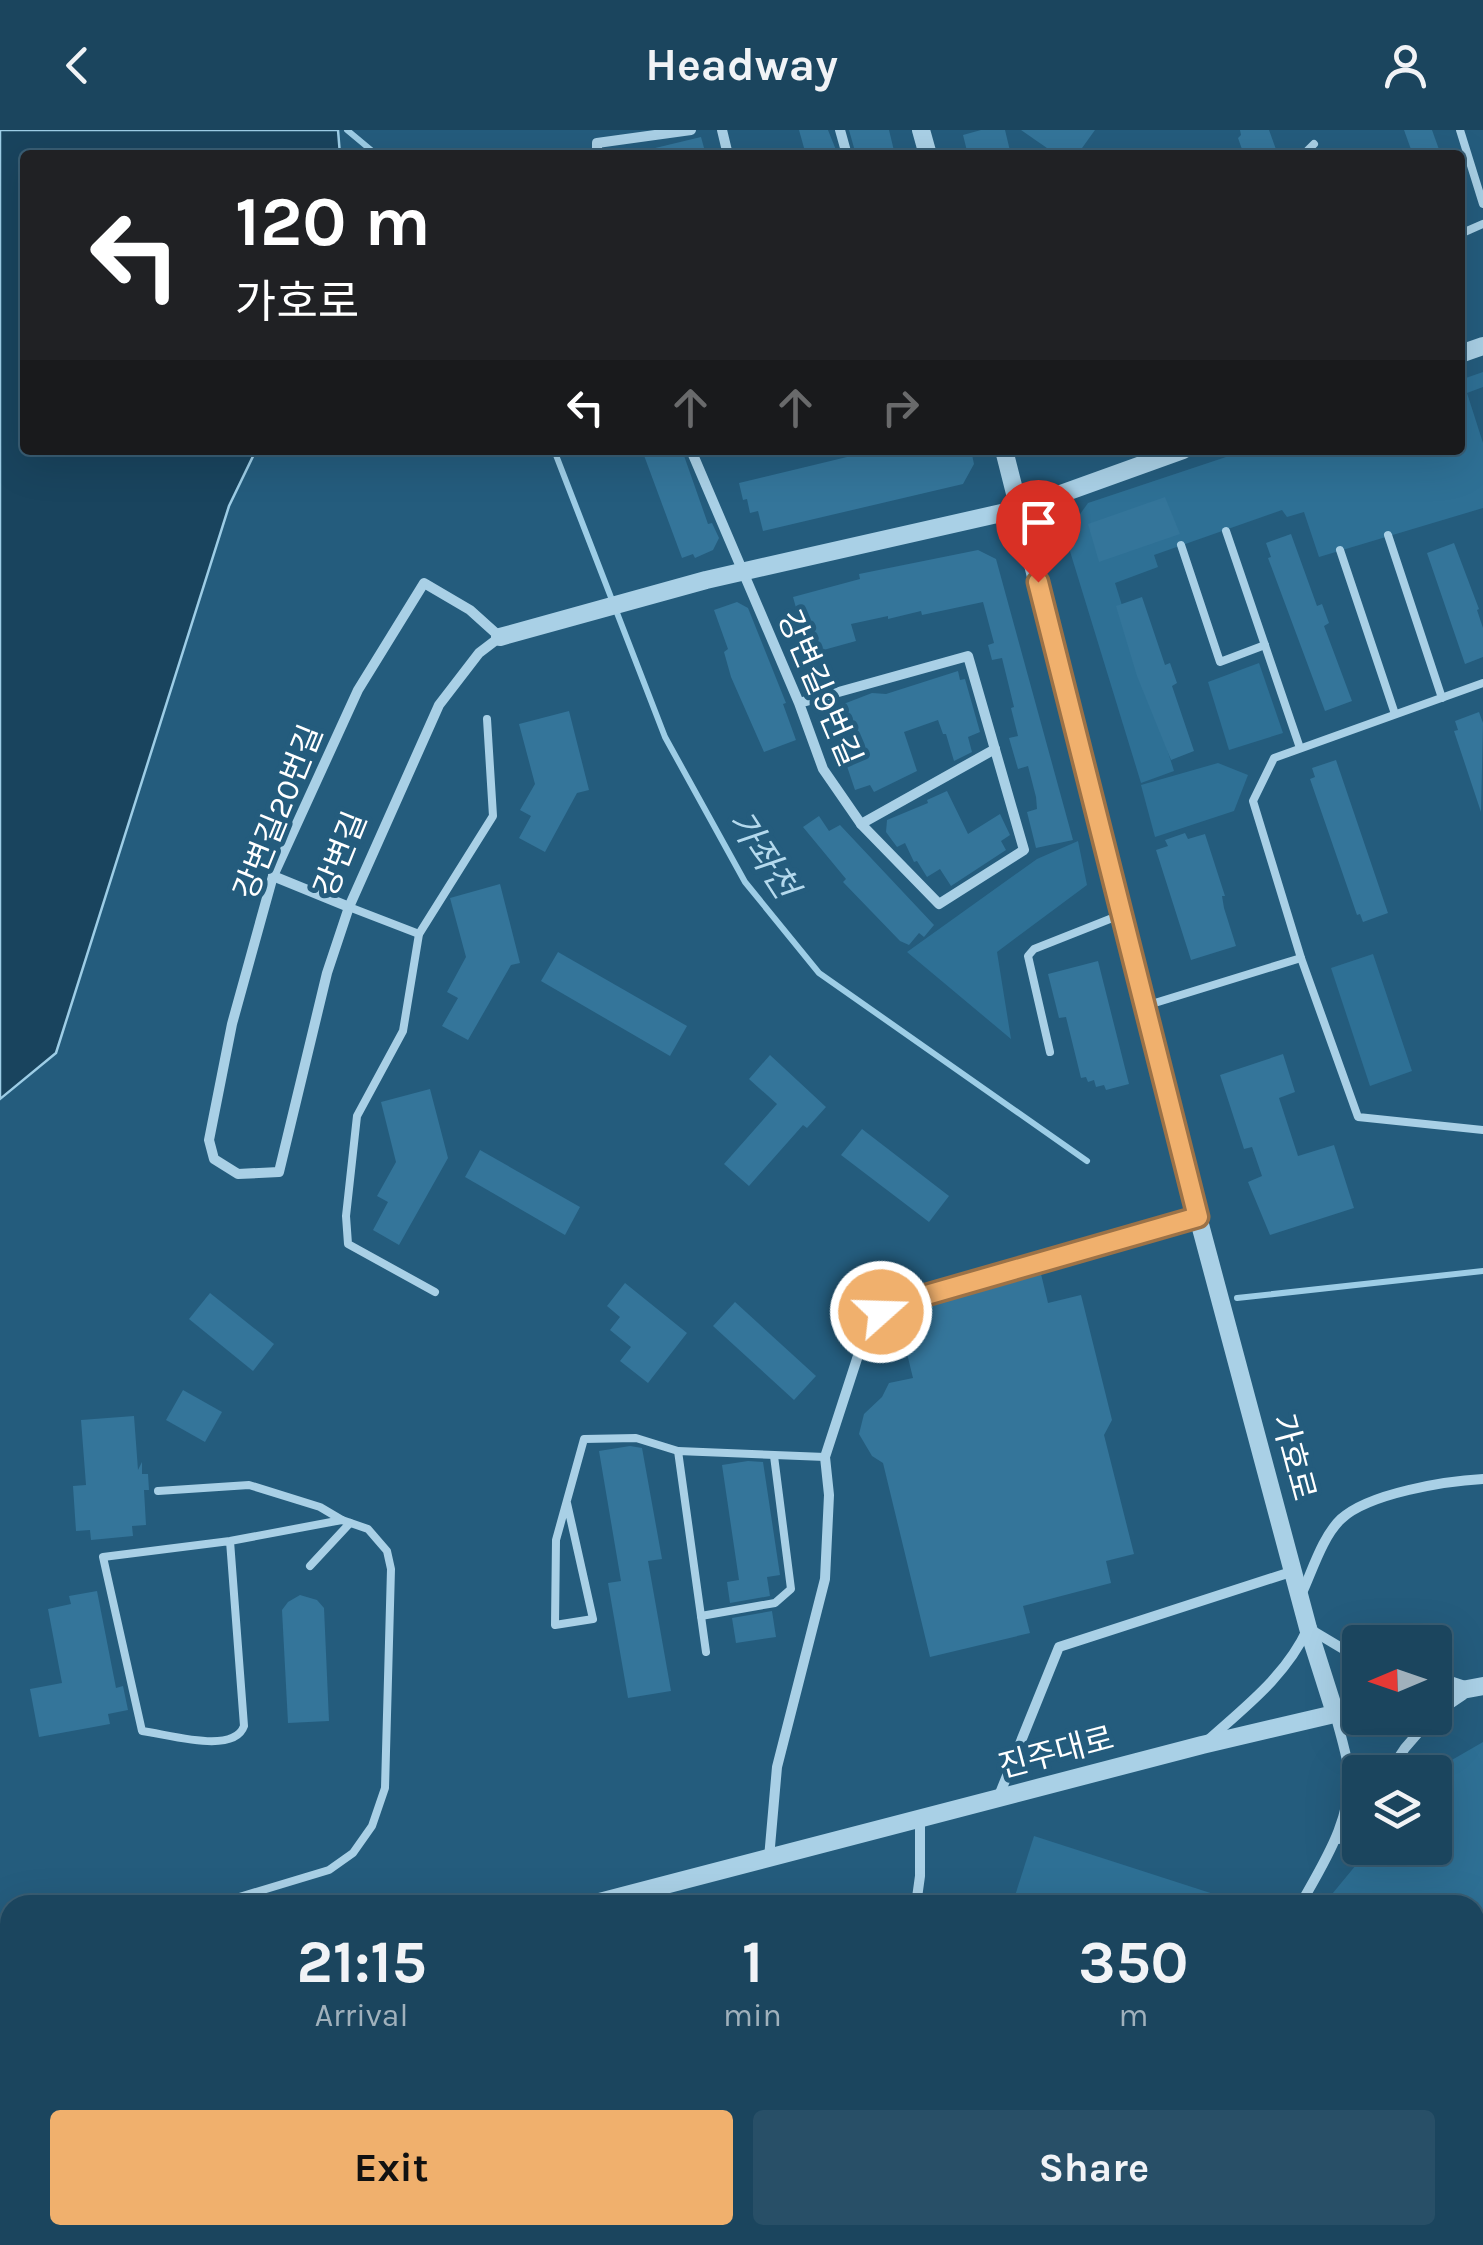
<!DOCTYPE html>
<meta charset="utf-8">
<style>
:root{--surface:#1b455e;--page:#284f67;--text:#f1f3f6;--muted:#a0b1bc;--line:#395d73;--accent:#f0b06d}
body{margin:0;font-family:Karla,"Noto Sans KR",sans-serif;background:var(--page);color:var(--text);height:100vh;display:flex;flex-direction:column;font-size:38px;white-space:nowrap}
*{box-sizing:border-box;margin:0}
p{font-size:32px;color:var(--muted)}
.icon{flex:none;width:55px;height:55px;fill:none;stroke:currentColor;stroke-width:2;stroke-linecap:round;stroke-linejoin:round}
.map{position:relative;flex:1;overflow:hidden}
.details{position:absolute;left:0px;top:1765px;width:1485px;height:350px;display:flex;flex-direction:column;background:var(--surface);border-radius:30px 30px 0 0;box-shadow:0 10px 40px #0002,0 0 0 2px var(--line)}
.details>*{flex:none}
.guide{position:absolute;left:20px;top:20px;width:1445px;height:305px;border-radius:10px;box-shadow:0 10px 40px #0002,0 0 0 2px var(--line);background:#202124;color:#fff;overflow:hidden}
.needle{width:65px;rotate:268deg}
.controls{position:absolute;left:1342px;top:1495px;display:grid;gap:20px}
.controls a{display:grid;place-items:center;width:110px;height:110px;border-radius:10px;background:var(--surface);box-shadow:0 10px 40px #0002,0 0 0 2px var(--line);font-size:50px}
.pin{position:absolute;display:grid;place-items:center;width:85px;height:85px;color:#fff;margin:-102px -42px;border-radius:50% 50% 50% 0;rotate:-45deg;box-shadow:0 0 10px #0007}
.pin .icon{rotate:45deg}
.me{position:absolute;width:110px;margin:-55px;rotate:70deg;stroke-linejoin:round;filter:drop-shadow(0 0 8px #0008)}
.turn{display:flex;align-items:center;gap:35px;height:210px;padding:0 50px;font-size:45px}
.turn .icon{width:130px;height:130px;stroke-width:2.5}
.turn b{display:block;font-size:70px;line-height:85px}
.lanes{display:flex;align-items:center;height:95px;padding:0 50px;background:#0003;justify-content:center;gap:50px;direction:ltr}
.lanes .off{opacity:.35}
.eta{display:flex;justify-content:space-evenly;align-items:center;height:170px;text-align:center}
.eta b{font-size:60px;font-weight:700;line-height:70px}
.primary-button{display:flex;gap:20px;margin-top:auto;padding:20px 50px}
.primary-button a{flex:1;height:115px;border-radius:10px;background:var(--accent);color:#111;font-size:40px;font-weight:700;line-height:115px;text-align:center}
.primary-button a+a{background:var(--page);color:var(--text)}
header{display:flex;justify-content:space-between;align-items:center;height:130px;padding:0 50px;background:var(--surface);font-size:45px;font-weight:700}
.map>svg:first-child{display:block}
</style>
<header><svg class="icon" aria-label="back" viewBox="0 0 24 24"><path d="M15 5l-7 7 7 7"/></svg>Headway<svg class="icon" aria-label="person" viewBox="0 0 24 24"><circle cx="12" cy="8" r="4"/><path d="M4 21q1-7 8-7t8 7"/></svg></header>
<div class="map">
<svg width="1483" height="2115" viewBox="0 0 1483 2115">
<rect width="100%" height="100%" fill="#245c7d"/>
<g fill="#2e7095">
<polygon points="1483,242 1483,257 1467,263 1483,313 1483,378 1319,427 1304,382 1287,387 1282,380 1154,425 1158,437 1115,453 1174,641 1141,653 1065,405 1088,373 1247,320 1460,320 1460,250"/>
<polygon points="1259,533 1283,603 1229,620 1208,552"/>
<polygon points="1218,633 1248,645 1234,681 1155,707 1141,655"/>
<polygon points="1078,711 1087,755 997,822 1011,909 907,822 1037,729"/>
<polygon points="1373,824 1412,941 1370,956 1331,838"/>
<polygon points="1483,1612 1483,2115 1157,2115 1161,2105 1475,2105 1475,1775 1323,1775 1370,1718 1435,1718 1435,1642 1431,1642"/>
<polygon points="1034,1706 1226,1768 1226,1769 1224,1775 1012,1775"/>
<polygon points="25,2105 309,2105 308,2115 24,2115"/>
<polygon points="335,2105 417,2105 420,2114 598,2115 333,2115"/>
<polygon points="895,2105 1102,2105 1098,2115 893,2115"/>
</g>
<polygon fill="#19445e" stroke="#9dcde6" stroke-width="2.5" points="0,0 338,0 340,25 25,25 25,320 256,320 229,376 56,923 0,969"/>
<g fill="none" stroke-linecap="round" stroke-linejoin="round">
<g stroke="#9dcde6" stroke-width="6">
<polyline points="347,0 377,25"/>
<polyline points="554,320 665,607 745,752 819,843 1087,1031"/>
<polyline points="1237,1168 1483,1141"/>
</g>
</g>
<g fill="#34759a">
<polygon points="799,0 828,0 838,25 806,25"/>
<polygon points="849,0 889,0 895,25 856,25"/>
<polygon points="981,0 1005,0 1011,25 968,25 963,5"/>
<polygon points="1021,0 1095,0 1077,25 1057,25"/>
<polygon points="1240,0 1269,0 1278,25 1244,25 1238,8 1241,5"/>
<polygon points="1404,0 1432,0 1441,25 1413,25"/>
<polygon points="701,7 706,25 652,25 651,19"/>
<polygon points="642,320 682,320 708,394 712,393 719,408 713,420 695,428 693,424 682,428"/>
<polygon points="876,320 971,320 974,334 963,354 763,401 758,381 750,383 747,369 743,370 739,353"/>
<polygon points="1165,367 1180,404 1099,432 1088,394"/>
<polygon points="1291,404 1317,476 1322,474 1329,493 1324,496 1352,571 1325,581 1268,428 1271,427 1266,413"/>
<polygon points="1454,413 1479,479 1477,480 1483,498 1483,527 1465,534 1427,423"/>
<polygon points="978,420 996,429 1073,710 1036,718 1027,682 1037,679 1036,667 1028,636 1018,639 1009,608 1018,606 1011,578 1014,577 1002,528 992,530 988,515 994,513 983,472 922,485 921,481 888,489 888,486 851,494 856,511 809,524 793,467 860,449 859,444"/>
<polygon points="1142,467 1165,535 1170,533 1177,553 1172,556 1194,621 1171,630 1137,546 1116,476"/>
<polygon points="737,472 748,478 786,573 783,574 796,610 764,622 731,547 724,522 728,519 714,480"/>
<polygon points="958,541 960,550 965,549 980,602 968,607 972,622 954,631 946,604 943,604 938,590 904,602 917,641 874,662 870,655 855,660 828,580 872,563 886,564"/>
<polygon points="569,581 589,660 577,663 545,722 519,708 531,686 520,680 535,654 519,594"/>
<polygon points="1479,582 1483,593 1481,682 1454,601 1458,600 1455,591"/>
<polygon points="1336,630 1388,783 1363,792 1360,784 1357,785 1310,649 1315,647 1312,638"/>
<polygon points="947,661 968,704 1000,684 1010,705 1001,711 1006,720 951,756 940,739 927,747 917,731 914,732 905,713 897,717 886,702 887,690 928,673 927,670"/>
<polygon points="819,686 829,701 840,695 934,795 924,807 919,803 909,815 900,811 843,752 846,749 803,697"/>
<polygon points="1185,703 1188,709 1205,704 1225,766 1222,766 1224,778 1236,816 1191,830 1156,720 1168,716 1165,710"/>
<polygon points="500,754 520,833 511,835 468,910 442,896 458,868 447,862 466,827 450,768"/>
<polygon points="558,822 687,896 670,926 541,851"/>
<polygon points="1098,831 1129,954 1106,960 1104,955 1096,957 1094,950 1088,952 1086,947 1081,948 1066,887 1059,888 1048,844"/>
<polygon points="1283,924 1295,962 1279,968 1298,1026 1334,1015 1354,1078 1270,1105 1248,1052 1262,1046 1252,1017 1244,1019 1220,945"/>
<polygon points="770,925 826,977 807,998 803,995 749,1056 724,1034 777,974 749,949"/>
<polygon points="430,959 448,1028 399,1115 373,1100 388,1072 377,1066 396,1032 381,972"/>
<polygon points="862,999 949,1066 929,1092 841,1025"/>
<polygon points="480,1020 580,1077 565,1105 465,1047"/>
<polygon points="1041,1144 1048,1173 1081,1165 1112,1290 1104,1305 1134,1424 1106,1431 1111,1453 1023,1476 1030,1503 930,1527 883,1333 872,1326 859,1304 864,1284 882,1267 889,1253 913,1248 897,1183"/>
<polygon points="625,1153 687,1203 648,1253 620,1231 631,1217 610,1200 620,1187 607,1176"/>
<polygon points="210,1163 274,1214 253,1241 189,1189"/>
<polygon points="735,1172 816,1246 794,1270 713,1196"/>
<polygon points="183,1260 222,1282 205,1312 166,1290"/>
<polygon points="134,1286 138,1340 142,1332 142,1344 148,1344 149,1360 144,1360 146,1395 132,1396 133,1406 91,1410 90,1400 76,1401 73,1356 86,1355 81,1290"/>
<polygon points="630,1316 642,1318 662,1429 648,1431 671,1561 628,1568 608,1453 621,1451 599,1321"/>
<polygon points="748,1331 763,1332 780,1445 767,1447 770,1466 730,1473 727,1452 739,1450 722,1335"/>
<polygon points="97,1461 116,1558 123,1556 128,1580 108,1584 110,1594 39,1607 30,1559 62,1553 48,1479 71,1474 69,1466"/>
<polygon points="300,1465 317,1470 324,1478 329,1591 288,1593 282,1480 288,1472"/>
<polygon points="772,1481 776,1507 736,1513 732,1488"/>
</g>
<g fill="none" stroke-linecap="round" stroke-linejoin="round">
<g stroke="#a9d0e6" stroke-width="8">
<polyline points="1460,0 1483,74"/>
<polyline points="1303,25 1314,14"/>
<polyline points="1460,104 1483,94"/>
<polyline points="1226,401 1300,618"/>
<polyline points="1388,405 1442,568"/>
<polyline points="1181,415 1220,532 1265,515"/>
<polyline points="1340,420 1395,584"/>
<polyline points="349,777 419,804"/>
<polyline points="1301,828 1358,987 1483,1000"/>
<polyline points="1145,876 1301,828 1253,671 1274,628 1483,553"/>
<polyline points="1050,922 1028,826 1034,819 1120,785"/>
<polyline points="435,1162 348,1114 346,1086 357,986 403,901 419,804 493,686 487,589"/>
<polyline points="158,1361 249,1355 320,1377 342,1390"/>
<polyline points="567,1373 593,1489 555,1495 556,1410 584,1309 636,1308 678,1321"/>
<polyline points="310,1436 350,1393"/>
<polyline points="701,1486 775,1473 791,1459 774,1326"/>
<polyline points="706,1522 678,1321 825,1327"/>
<path d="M213 1775 329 1740 353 1723 372 1696 385 1658 391 1439 387 1421 368 1399 342 1390 230 1411 103 1427 142 1601C168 1604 234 1625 244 1596L230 1411"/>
</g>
<g stroke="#a9d0e6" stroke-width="10">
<polyline points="722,0 728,25"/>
<polyline points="840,0 847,25"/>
<polyline points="597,25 597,13 691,0"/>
<polyline points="691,320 799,573 823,639 861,694 939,774 1024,720 968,526 799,573"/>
<polygon points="424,453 470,480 500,507 479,523 439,575 349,777 327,843 279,1042 238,1044 214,1029 209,1010 232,894 273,746 358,560"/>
<polyline points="861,694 995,619"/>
<polyline points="273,746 349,777"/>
<path d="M1301 1465C1312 1442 1322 1407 1341 1389 1369 1363 1446 1351 1483 1349"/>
<polyline points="1435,1546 1468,1557"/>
<polyline points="1435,1584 1463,1565"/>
<path d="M1207 1611C1246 1576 1286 1546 1308 1498L1360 1529"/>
<polyline points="1389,1642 1405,1618 1431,1588"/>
<polyline points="998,1668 1059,1517 1294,1441"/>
<polyline points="1338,1709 1360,1686"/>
<polyline points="769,1728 777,1637 825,1449 829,1365 825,1327 867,1198 871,1190 895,1174 1198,1087"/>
<polyline points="916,1775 920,1746 920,1690"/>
<path d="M1300 1775C1323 1734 1355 1686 1348 1636 1345 1618 1339 1600 1335 1583"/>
<polyline points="10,2076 10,2103"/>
<polyline points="613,2105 620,2115"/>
<polyline points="853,2115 856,2105"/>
<polyline points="1144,2115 1148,2105"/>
</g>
<g stroke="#a9d0e6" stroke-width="18">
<polyline points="921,0 928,25"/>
<polyline points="1460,224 1483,216"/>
<polyline points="1004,320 1198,1087 1308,1498 1335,1583"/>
<polyline points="500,507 706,450 1019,379 1183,320"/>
<polyline points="1435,1565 1483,1556"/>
<polyline points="588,1775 1202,1615 1360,1578"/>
<polyline points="0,2064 10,2036"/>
</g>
</g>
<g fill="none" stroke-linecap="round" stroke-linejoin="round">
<g stroke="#9c7247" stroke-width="25">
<polyline id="route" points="881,1182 895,1174 1198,1087 1038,452"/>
</g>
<use href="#route" stroke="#f0b06d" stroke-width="18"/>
</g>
<g text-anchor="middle" stroke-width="10" stroke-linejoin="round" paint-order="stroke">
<g font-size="32" fill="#fff" stroke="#245c7d">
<text transform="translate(820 558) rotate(67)" y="11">강변길9번길</text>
<text transform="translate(278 682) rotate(-68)" y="11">강변길20번길</text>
<text transform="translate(340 724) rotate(-68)" y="11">강변길</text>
<text transform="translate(1294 1327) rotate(75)" y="11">가호로</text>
<text transform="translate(1056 1622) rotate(-15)" y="11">진주대로</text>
</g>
<g font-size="35" font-style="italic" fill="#b4d9ed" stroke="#245c7d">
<text transform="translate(763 724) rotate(57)" y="12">가좌천</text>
</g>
</g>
</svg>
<div class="controls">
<a><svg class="needle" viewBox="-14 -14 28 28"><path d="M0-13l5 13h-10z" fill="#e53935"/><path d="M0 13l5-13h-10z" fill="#a0b1bc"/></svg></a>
<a><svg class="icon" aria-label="layers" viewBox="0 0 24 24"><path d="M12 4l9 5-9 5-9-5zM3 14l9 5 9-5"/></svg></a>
</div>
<div class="pin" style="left:1038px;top:452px;background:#d93025"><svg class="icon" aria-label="arrive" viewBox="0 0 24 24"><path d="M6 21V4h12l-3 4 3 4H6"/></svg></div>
<svg class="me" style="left:881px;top:1182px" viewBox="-20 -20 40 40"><circle r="17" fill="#f0b06d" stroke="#fff" stroke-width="3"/><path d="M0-11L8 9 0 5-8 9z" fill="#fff"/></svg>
<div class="guide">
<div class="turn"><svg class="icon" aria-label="left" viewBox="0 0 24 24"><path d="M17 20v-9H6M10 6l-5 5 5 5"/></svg><div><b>120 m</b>가호로</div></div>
<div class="lanes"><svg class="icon" aria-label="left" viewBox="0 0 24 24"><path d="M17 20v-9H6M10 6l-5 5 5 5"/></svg><svg class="icon off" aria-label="ahead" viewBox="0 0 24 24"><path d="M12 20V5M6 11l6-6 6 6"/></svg><svg class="icon off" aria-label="ahead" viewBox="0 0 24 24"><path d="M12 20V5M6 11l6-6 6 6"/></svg><svg class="icon off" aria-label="right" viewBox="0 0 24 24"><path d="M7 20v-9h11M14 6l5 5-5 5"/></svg></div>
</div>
<section class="details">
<div class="eta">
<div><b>21:15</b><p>Arrival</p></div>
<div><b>1</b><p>min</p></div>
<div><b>350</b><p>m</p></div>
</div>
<div class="primary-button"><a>Exit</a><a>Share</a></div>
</section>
</div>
